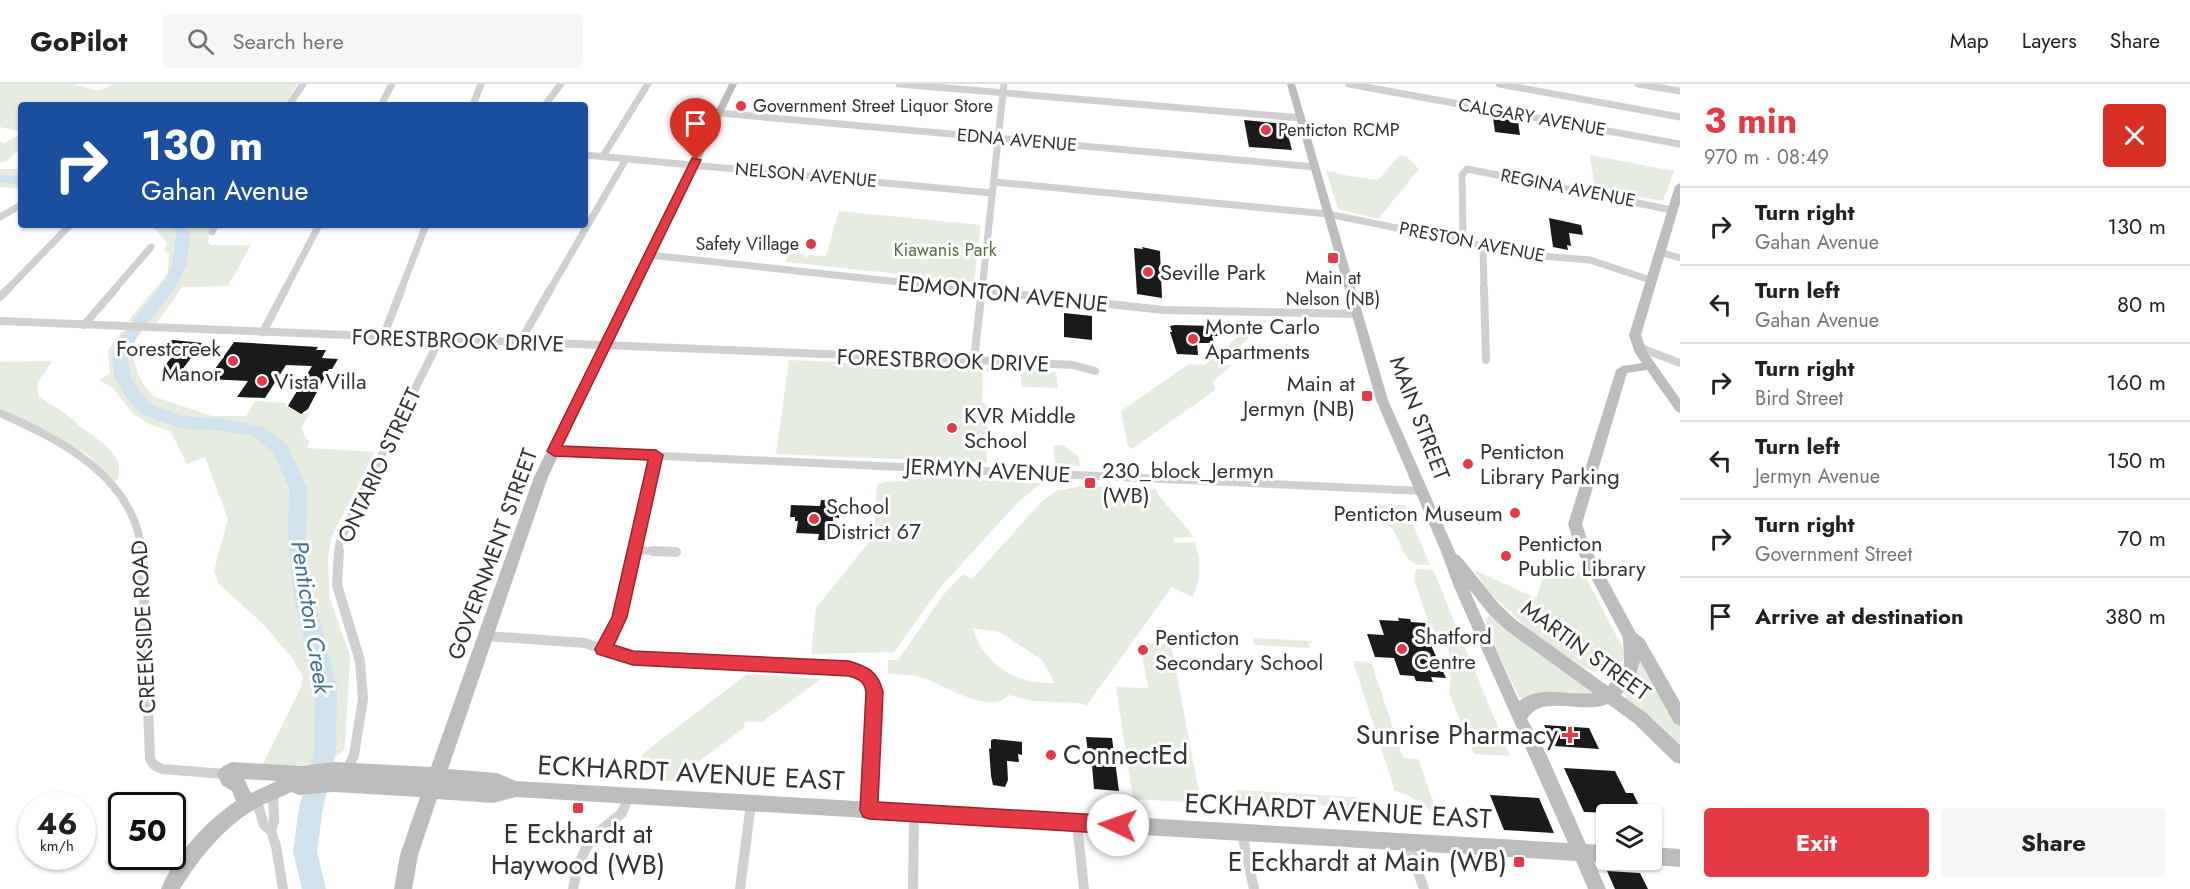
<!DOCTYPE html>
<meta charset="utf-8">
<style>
:root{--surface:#fff;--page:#f6f6f6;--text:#222;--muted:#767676;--line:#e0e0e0;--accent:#e63946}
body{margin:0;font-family:Jost,sans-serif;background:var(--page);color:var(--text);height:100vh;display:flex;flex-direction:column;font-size:22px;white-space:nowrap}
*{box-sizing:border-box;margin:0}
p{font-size:20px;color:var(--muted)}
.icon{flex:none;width:33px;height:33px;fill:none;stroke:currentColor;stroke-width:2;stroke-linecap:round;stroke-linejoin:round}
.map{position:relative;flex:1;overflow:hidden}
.drawer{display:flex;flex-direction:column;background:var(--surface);width:510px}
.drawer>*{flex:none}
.banner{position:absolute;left:18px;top:18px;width:570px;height:126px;border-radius:6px;box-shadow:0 2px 4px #0004;background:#1a4fa0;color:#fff;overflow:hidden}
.buttons{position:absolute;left:1596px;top:720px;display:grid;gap:12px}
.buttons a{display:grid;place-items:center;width:66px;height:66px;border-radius:6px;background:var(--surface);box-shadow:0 2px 4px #0004;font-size:30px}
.speed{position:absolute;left:18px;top:708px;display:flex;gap:12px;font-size:30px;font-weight:700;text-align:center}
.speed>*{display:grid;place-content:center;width:78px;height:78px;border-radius:50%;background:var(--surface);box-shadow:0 2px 4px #0004;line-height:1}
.speed small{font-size:15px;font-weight:400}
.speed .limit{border:3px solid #111;border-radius:9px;background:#fff;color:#111}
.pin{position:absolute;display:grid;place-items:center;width:51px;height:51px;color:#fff;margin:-62px -26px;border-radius:50% 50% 50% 0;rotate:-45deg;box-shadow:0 0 6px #0007}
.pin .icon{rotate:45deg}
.me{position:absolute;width:66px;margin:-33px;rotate:273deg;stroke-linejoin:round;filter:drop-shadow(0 0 4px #0008)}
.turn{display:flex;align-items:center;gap:21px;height:126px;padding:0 24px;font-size:27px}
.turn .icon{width:78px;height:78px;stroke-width:2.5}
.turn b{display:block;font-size:42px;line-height:51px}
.round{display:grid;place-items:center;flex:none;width:63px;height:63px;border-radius:6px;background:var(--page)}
.summary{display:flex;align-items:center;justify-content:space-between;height:102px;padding:0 24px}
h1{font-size:36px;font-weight:700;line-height:45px;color:var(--accent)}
.action{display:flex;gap:12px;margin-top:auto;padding:12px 24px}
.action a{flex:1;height:69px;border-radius:6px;background:var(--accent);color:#fff;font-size:24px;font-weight:700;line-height:69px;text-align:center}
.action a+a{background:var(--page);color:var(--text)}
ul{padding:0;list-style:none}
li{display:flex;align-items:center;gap:18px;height:78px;padding:0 24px;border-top:2px solid var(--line)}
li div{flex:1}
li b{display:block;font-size:22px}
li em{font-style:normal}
header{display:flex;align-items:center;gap:36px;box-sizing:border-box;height:84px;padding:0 30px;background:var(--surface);border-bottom:2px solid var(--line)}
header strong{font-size:28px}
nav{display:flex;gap:33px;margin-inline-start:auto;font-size:21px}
.search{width:420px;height:54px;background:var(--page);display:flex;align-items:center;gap:15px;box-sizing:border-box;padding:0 21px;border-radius:6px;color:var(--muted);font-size:22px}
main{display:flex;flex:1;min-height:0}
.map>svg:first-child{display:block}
</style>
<header>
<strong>GoPilot</strong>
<div class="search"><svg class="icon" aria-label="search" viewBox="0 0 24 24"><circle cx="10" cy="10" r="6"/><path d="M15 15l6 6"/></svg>Search here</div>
<nav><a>Map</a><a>Layers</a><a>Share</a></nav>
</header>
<main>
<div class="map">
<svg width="1680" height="805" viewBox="0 0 1680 805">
<rect width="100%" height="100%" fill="#fff"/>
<g fill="#e6ecdf" fill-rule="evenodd">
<polygon points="0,0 72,0 99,7 114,0 297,0 284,21 21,21 21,47 19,47 0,43"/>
<polygon points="21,50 21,63 7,77 0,79 0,58 5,59"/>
<polygon points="1400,71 1406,72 1419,85 1378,135 1338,125 1326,87 1336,88 1337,90 1378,96"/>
<polygon points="1590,71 1674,87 1663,117 1595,105"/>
<polygon points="0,85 21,85 21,105 0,103"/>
<polygon points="839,127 981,141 974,198 786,178 789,169 805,170 803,172 806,174 808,171 826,172"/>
<polygon points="152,141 210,141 208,158 211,161 251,161 228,202 182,203 157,239 128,237 168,189 169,169 164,166 167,159"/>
<polygon points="1268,236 1221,280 1232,281 1213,297 1215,306 1132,365 1128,362 1121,327 1189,280 1205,281 1256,237"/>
<path d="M122 247 140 248C138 252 135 257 134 262 130 278 143 307 158 314L212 332H246L255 317 285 319 287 323 303 329 310 328 301 344 306 355 310 357 307 364 375 368 331 454 328 474 330 515 350 572 345 660 344 666C323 686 289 682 263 680L301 603 303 593 292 574 263 540 219 500 214 487 228 435 205 373 187 380 170 347 151 341 133 330 113 304 99 296 110 289 108 266Z"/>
<polygon points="789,276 993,285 993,288 983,287 982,318 987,322 987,336 983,332 971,332 982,333 987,337 987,344 984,347 986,348 987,379 776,370"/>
<path d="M52 277 37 300 38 312C52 321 63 327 75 338 91 353 131 370 116 398L87 370 0 324V278Z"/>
<polygon points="1020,287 1056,288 1058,304 1022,303"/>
<polygon points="1063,361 1079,373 1080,382 1055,380 1053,362"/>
<path d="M916 393 1042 399 1019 417 939 505 894 568 811 570 816 524 874 452 877 401C890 394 902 401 916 393Z"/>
<path d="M1082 402 1156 405C1159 416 1184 437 1193 453L1173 454 1175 459 1195 458C1201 477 1202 495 1192 513L1172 503 1086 622 1081 619 1034 617 1009 611C988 632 943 600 921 593 911 590 898 591 888 590V576H898L944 510 963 490 972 495 1042 417 1056 407ZM973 544 999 548 1042 576 1055 599C1018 601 983 581 973 544Z"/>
<path d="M1366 420 1405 421 1430 481C1425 481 1417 482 1412 478 1401 470 1401 457 1393 446 1385 436 1372 432 1366 420Z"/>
<polygon points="1546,484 1567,493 1569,486 1583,488 1623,564 1623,576 1615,586 1596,588 1583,583 1531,548 1489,508 1474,486 1536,514"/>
<polygon points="1416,485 1433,486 1510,672 1474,670 1449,609 1451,593 1448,587 1450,574 1448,562 1429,540 1414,496"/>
<polygon points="1491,529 1599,611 1532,611 1522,615 1519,613 1486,544 1486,535"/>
<polygon points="1253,554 1312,557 1312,558 1309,560 1309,564 1254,561"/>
<polygon points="1140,559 1171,560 1201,719 1133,715 1116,603 1148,604"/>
<polygon points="1641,571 1680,643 1680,662 1625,616 1626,612 1622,607"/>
<path d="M1353 577 1371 578 1403 674 1418 675 1439 734H1436C1431 724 1406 708 1395 707Z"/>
<polygon points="747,590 821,595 762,638 745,638 744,644 672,697 634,695 640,675 645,668"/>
<path d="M1238 706 1354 713 1361 717 1365 725 1362 729 1356 730C1319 717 1283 718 1244 723L1235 716 1234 710Z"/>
</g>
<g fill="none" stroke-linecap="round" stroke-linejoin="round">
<g fill="#cfe2ee" fill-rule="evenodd">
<polygon points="0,91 21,92 21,100 0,99"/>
<polygon points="173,141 187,141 190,150 186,182 176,202 132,260 128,275 130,291 138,305 152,321 181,332 224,335 263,343 287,360 307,405 306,458 314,514 337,602 336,667 323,724 317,767 326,805 302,805 293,767 299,724 314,667 315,602 294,514 288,458 289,405 274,369 252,352 224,347 179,344 140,329 126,313 114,291 112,275 116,259 164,197 172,182 176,150"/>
</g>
</g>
<g fill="#1a1a1a">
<polygon points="1493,34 1518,37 1520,51 1495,48"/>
<polygon points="1244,36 1285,40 1292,66 1249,63"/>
<polygon points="1549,134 1581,141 1583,151 1569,149 1571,162 1567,161 1568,166 1553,163"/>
<polygon points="1142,163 1160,167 1162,214 1137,210 1134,164 1143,165"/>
<polygon points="1064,229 1092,232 1092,256 1064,253"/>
<polygon points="1175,241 1214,242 1218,252 1212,252 1214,259 1197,259 1198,271 1177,270 1170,248 1172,248 1170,242"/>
<polygon points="173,256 202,259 179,290 166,289 169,284 164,283 170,275 161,272 166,265 161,265 167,257"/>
<polygon points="234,258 318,263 316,266 326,266 322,274 338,275 332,285 329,285 308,325 301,330 288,322 312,282 286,281 265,314 237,313 248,297 208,295"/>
<polygon points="821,416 840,417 839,434 833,433 832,456 818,456 819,450 796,449 798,437 795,437 795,433 790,433 791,421 820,422"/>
<polygon points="1398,534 1410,535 1411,538 1425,539 1432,557 1429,557 1446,594 1431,593 1433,598 1416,597 1414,592 1400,591 1394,574 1375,573 1367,550 1384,551 1379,536 1399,537"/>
<polygon points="1544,641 1589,644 1599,665 1554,662"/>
<polygon points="1086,653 1112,654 1119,707 1094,705 1091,669 1088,669"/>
<polygon points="994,655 1022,658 1022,671 1018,670 1019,678 1007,677 1008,696 1005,703 993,701 991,692 989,664 991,665 991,656"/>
<polygon points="1564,684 1615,687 1626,709 1633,709 1643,730 1584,728"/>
<polygon points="1490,711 1539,714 1554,749 1504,746"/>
<polygon points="1607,787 1640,789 1648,805 1615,805"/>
</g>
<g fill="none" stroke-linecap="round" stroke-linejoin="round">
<g stroke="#d0d0d0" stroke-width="7">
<polyline points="899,0 1301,34"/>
<polyline points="1349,0 1680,60"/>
<polyline points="1499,0 1680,33"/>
<polyline points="1638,0 1680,7"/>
<polyline points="289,21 303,0"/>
<polyline points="381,21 392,0"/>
<polyline points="473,21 481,0"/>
<polyline points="545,21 561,0"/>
<polyline points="719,29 1315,83"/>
<polyline points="585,71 992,109"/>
<polyline points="603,72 648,0"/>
<polyline points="994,98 1328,130 1529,171 1590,176 1650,196"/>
<polyline points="0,133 21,121"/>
<polyline points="212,148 215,141"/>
<polyline points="1463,157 1462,91 1467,85 1672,126"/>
<polyline points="1483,162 1484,206"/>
<polyline points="1659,168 1680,174"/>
<polyline points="650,171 973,206"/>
<polyline points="7,206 70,141"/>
<polyline points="114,206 151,163"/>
<polyline points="285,206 319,141"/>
<polyline points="401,206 426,141"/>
<polyline points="550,206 626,75"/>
<polyline points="982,206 1004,0"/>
</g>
<g stroke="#d0d0d0" stroke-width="8">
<polyline points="959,204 1164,226 1357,230"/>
<polyline points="1484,204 1486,276"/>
<polyline points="0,213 9,204"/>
<polyline points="0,237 974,276 1073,281 1095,287"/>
<polyline points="84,241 116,204"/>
<polyline points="263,248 286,204"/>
<polyline points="383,253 402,204"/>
<polyline points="520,258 551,204"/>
<polyline points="1638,263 1680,279"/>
<polyline points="974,276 982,204"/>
<path d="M0 329C63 357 134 393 142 468"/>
<polyline points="553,367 1422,407"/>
<polyline points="635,466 676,468"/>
<polyline points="339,468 339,460 353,428 440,255"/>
<polyline points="634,468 656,371"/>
</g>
<g stroke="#d0d0d0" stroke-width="10">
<polyline points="142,467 150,675 154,681 162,685 225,690"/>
<polyline points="339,467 337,501 360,577 363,615 354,671 347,686"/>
<polyline points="653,467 676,468"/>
<polyline points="487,552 585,559 617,571 633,574 859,587 869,593 875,608 869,726"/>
<path d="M603 565C623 536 627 501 635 467"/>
<polyline points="256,715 264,741 271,747 276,762 283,805"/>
<polyline points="1077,739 1084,805"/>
<polyline points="271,747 274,738 273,707"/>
<polyline points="1242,749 1254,805"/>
<polyline points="1408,759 1424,805"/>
<polyline points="573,805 578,781 586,764 596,750 622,729 629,711"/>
<polyline points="740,805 751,719"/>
<polyline points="913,805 914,729"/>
</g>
<g fill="#bdbdbd" fill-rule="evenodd">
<path d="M729 0H737L548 393 448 685 497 689 516 697 1568 759 1454 503 1440 465 1376 316 1287 0H1295L1388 316 1456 470 1460 472 1499 520 1516 536 1608 602 1624 580 1623 554 1576 465 1568 440 1616 286 1622 282 1642 279 1635 269 1629 251 1675 102 1680 99V119L1641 251 1647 268 1680 315V329L1676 327 1647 286 1627 289 1582 440 1590 464 1636 549 1644 555 1680 618V642L1674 639 1640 577 1636 590 1621 611 1646 629 1680 661V680L1674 678 1634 639 1608 620C1583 631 1541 609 1527 635L1544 665 1586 760 1606 761V776H1612L1606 779 1594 778 1606 805H1588L1576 777 516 713 493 719 437 715 418 771 412 805H394L400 771 420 713 333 708 299 711 291 708C280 714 267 718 257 724 224 743 200 773 180 805H161C175 771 205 738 236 717L232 707 222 701 217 690C220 683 225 681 232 678L301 682 334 678 431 683 534 393ZM1469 505 1489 530 1506 546 1593 609C1566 612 1543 600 1519 617ZM244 695 277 697 251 709Z"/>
<polygon points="1652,763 1680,765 1680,783 1652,781 1646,778 1644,776 1652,776"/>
</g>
</g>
<path fill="#e63946" stroke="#96252e" stroke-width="1.5" d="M692 74 701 76 562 362 656 366 663 371 627 533 614 561 633 567 849 577C868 583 878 587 883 608L878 718 1118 732 1124 735 1127 741 1124 747 1118 750 869 735 863 733 860 726 866 608C864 597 859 595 849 592L633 581 597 570 595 565 612 533 648 376 554 372 547 367Z"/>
<g fill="#e63946" stroke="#fff" stroke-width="2">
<circle cx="741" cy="22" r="6"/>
<circle cx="1266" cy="46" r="6"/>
<circle cx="811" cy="160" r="6"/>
<rect x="1327" y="168" width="12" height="12" rx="3"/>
<circle cx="1148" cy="188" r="6"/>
<circle cx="1193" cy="255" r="6"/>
<circle cx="233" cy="277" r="6"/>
<circle cx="262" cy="297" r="6"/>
<rect x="1361" y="306" width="12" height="12" rx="3"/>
<circle cx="952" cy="344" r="6"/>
<circle cx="1468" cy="380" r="6"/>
<rect x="1084" y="393" width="12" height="12" rx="3"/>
<circle cx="1515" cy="429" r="6"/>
<circle cx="814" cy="435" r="6"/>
<circle cx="1506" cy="472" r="6"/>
<circle cx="1402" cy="565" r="6"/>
<circle cx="1143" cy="566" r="6"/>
<path d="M1567 642h6v6h6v6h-6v6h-6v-6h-6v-6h6z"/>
<circle cx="1051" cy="671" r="6"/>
<rect x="572" y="718" width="12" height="12" rx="3"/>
<rect x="1513" y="772" width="12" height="12" rx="3"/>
</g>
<g text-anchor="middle" stroke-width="6" stroke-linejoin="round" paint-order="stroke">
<g font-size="18" fill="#333" stroke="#fff" text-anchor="start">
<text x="753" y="28">Government Street Liquor Store</text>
<text x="1278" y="52">Penticton RCMP</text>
<text x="799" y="166" text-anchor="end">Safety Village</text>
<text x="1333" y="200" text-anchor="middle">Main at<tspan x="1333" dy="21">Nelson (NB)</tspan></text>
</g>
<g font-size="18" fill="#333" stroke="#fff">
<text transform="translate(1532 33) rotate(10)" y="6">CALGARY AVENUE</text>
<text transform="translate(1017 56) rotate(5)" y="6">EDNA AVENUE</text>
<text transform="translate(806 91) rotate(5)" y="6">NELSON AVENUE</text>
<text transform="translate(1568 104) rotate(11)" y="6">REGINA AVENUE</text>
<text transform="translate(1472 158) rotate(11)" y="6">PRESTON AVENUE</text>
</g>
<g font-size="18" fill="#56703f" stroke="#fff">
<text x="945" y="172">Kiawanis Park</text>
</g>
<g font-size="22" fill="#333" stroke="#fff" text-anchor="start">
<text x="1160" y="196">Seville Park</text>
<text x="1205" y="250">Monte Carlo<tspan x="1205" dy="25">Apartments</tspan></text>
<text x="221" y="272" text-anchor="end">Forestcreek<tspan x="221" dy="25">Manor</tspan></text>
<text x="274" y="305">Vista Villa</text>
<text x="1355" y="307" text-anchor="end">Main at<tspan x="1355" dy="25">Jermyn (NB)</tspan></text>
<text x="964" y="339">KVR Middle<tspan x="964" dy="25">School</tspan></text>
<text x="1480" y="375">Penticton<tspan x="1480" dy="25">Library Parking</tspan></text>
<text x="1102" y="394">230_block_Jermyn<tspan x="1102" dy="25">(WB)</tspan></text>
<text x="826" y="430">School<tspan x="826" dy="25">District 67</tspan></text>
<text x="1503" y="437" text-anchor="end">Penticton Museum</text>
<text x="1518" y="467">Penticton<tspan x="1518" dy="25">Public Library</tspan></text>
<text x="1414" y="560">Shatford<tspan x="1414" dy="25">Centre</tspan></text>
<text x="1155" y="561">Penticton<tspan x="1155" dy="25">Secondary School</tspan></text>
</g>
<g font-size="22" fill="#333" stroke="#fff">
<text transform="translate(1003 209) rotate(6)" y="8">EDMONTON AVENUE</text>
<text transform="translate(458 256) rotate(2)" y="8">FORESTBROOK DRIVE</text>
<text transform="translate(943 276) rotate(2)" y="8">FORESTBROOK DRIVE</text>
<text transform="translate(1420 334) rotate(69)" y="8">MAIN STREET</text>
<text transform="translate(379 381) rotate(-65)" y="8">ONTARIO STREET</text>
<text transform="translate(988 386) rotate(3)" y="8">JERMYN AVENUE</text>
<text transform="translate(492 470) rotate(-70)" y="8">GOVERNMENT STREET</text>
<text transform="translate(143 543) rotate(-93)" y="8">CREEKSIDE ROAD</text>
<text transform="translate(1586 566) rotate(36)" y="8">MARTIN STREET</text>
</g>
<g font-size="24" font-style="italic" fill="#3f7597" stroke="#fff">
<text transform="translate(311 533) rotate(81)" y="8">Penticton Creek</text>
</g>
<g font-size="27" fill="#333" stroke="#fff" text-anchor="end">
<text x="1558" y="660">Sunrise Pharmacy</text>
<text x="1063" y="680" text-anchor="start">ConnectEd</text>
<text x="578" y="759" text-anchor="middle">E Eckhardt at<tspan x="578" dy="31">Haywood (WB)</tspan></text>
<text x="1507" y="787">E Eckhardt at Main (WB)</text>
</g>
<g font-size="27" fill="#333" stroke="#fff">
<text transform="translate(691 689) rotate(3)" y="9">ECKHARDT AVENUE EAST</text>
<text transform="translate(1338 727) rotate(3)" y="9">ECKHARDT AVENUE EAST</text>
</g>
</g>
</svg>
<div class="buttons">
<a><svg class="icon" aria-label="layers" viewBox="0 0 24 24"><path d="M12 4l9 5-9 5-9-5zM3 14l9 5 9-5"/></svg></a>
</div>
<div class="speed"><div>46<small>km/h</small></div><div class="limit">50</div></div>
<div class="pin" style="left:696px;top:76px;background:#d93025"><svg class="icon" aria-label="arrive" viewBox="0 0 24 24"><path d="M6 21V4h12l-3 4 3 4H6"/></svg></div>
<svg class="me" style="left:1118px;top:741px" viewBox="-20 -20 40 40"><circle r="19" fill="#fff"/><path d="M0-13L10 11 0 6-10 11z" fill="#e63946"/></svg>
<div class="banner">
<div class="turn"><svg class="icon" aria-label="right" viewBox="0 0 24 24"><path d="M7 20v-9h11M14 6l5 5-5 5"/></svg><div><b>130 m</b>Gahan Avenue</div></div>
</div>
</div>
<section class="drawer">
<div class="summary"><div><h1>3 min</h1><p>970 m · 08:49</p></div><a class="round" style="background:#d93025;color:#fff"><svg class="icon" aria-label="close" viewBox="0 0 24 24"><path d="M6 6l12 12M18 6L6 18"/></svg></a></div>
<ul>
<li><svg class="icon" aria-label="right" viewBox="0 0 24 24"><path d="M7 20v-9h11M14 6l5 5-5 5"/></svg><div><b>Turn right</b><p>Gahan Avenue</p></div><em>130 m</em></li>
<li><svg class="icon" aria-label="left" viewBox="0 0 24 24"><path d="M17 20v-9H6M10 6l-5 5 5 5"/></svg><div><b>Turn left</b><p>Gahan Avenue</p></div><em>80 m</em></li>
<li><svg class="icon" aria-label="right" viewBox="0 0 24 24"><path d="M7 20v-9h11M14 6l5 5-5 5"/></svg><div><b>Turn right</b><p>Bird Street</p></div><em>160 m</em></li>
<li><svg class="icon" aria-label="left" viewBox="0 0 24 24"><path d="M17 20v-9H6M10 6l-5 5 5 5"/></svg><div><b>Turn left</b><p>Jermyn Avenue</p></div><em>150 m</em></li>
<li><svg class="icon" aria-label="right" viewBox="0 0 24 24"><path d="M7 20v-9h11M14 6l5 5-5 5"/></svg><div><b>Turn right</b><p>Government Street</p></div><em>70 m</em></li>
<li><svg class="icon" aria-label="arrive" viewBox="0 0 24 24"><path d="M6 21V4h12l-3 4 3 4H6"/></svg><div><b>Arrive at destination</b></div><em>380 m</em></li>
</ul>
<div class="action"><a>Exit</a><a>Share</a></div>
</section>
</main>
